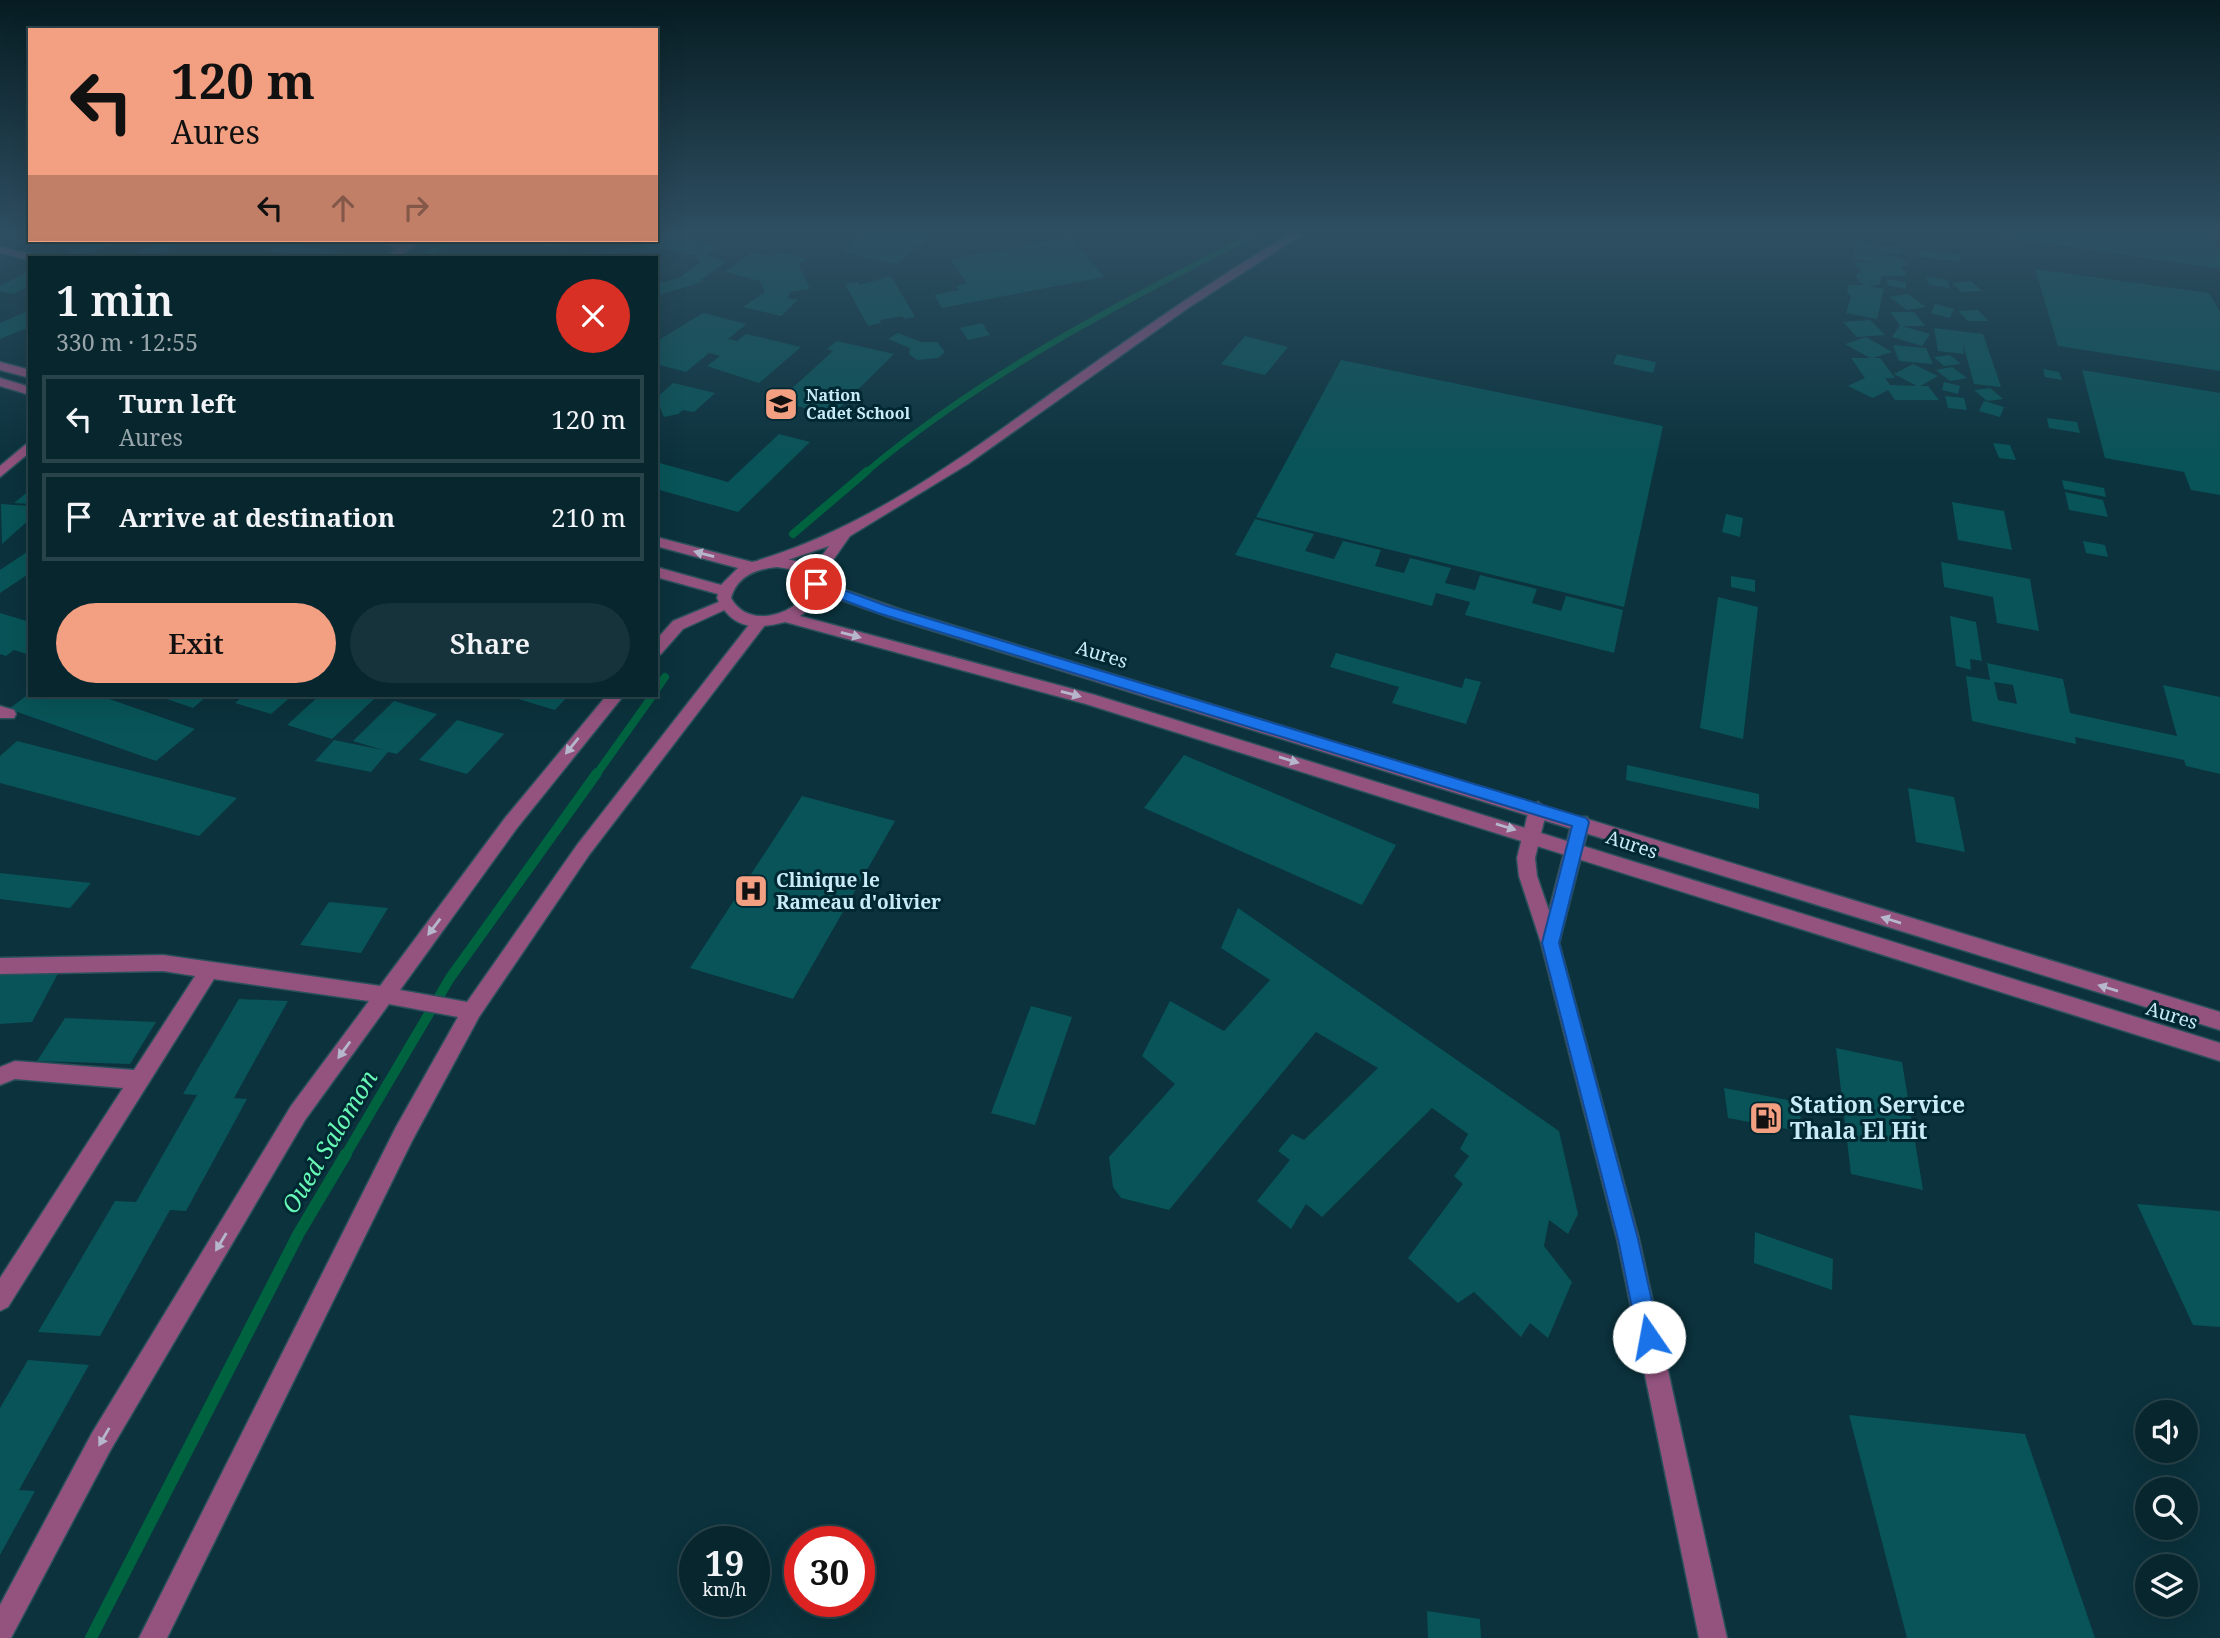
<!DOCTYPE html>
<meta charset="utf-8">
<style>
:root{--surface:#08262e;--page:#16323a;--text:#f1f3f6;--muted:#98a5aa;--line:#29434a;--accent:#f39f82}
body{margin:0;font-family:"Noto Serif",serif;background:var(--page);color:var(--text);height:100vh;display:flex;flex-direction:column;font-size:26px;white-space:nowrap}
*{box-sizing:border-box;margin:0}
p{font-size:23px;color:var(--muted)}
.icon{flex:none;width:38px;height:38px;fill:none;stroke:currentColor;stroke-width:2;stroke-linecap:round;stroke-linejoin:round}
.map{position:relative;flex:1;overflow:hidden}
.details{position:absolute;left:28px;top:256px;width:630px;height:441px;display:flex;flex-direction:column;background:var(--surface);border-radius:0px;box-shadow:0 7px 28px #0002,0 0 0 2px var(--line)}
.details>*{flex:none}
.guide{position:absolute;left:28px;top:28px;width:630px;height:214px;border-radius:0px;box-shadow:0 7px 28px #0002,0 0 0 2px var(--line);background:#f39f82;color:#111;overflow:hidden}
.controls{position:absolute;left:2135px;top:1400px;display:grid;gap:14px}
.controls a{display:grid;place-items:center;width:63px;height:63px;border-radius:50%;background:var(--surface);box-shadow:0 7px 28px #0002,0 0 0 2px var(--line);font-size:35px}
.speed{position:absolute;left:679px;top:1526px;display:flex;gap:14px;font-size:35px;font-weight:700;text-align:center}
.speed>*{display:grid;place-content:center;width:91px;height:91px;border-radius:50%;background:var(--surface);box-shadow:0 7px 28px #0002,0 0 0 2px var(--line);line-height:1}
.speed small{font-size:18px;font-weight:400}
.speed .limit{border:10px solid #d22;background:#fff;color:#111}
.pin{position:absolute;display:grid;place-items:center;width:60px;height:60px;color:#fff;margin:-30px;border:4px solid #fff;border-radius:50%;box-shadow:0 2px 7px #0007}
.me{position:absolute;width:77px;margin:-38px;rotate:348deg;stroke-linejoin:round;filter:drop-shadow(0 0 5px #0008)}
.turn{display:flex;align-items:center;gap:24px;height:147px;padding:0 28px;font-size:32px}
.turn .icon{width:91px;height:91px;stroke-width:2.5}
.turn b{display:block;font-size:49px;line-height:60px}
.lanes{display:flex;align-items:center;height:66px;padding:0 28px;background:#0003;justify-content:center;gap:35px;direction:ltr}
.lanes .off{opacity:.35}
.round{display:grid;place-items:center;flex:none;width:74px;height:74px;border-radius:37px;background:var(--page)}
.head{display:flex;align-items:center;justify-content:space-between;height:119px;padding:0 28px}
h1{font-size:42px;font-weight:600;line-height:52px}
.action{display:flex;gap:14px;margin-top:auto;padding:14px 28px}
.action a{flex:1;height:80px;border-radius:42px;background:var(--accent);color:#111;font-size:28px;font-weight:600;line-height:80px;text-align:center}
.action a+a{background:var(--page);color:var(--text)}
ul{padding:0;list-style:none}
li{display:flex;align-items:center;gap:21px;height:88px;margin:0 14px 10px;padding:0 14px;border:4px solid var(--line);border-radius:0px}
li div{flex:1}
li b{display:block;font-size:26px}
li em{font-style:normal}
.map>svg:first-child{display:block}
</style>
<div class="map">
<svg width="2220" height="1638" viewBox="0 0 2220 1638">
<rect width="100%" height="100%" fill="#0b323d"/>
<g fill="none" stroke-linecap="round" stroke-linejoin="round">
<g stroke="#006340" stroke-width="6">
<polyline points="424,257 451,240"/>
<path d="M865 473C981 375 1120 303 1255 234"/>
</g>
<g stroke="#006340" stroke-width="8">
<polyline points="793,534 867,471"/>
<polyline points="656,690 665,677"/>
<polyline points="596,775 653,695"/>
</g>
<polyline stroke="#006340" stroke-width="10" points="345,1156 450,978 597,773"/>
<polyline stroke="#006340" stroke-width="12" points="91,1638 299,1233 346,1154"/>
</g>
<g fill="#085458" fill-rule="evenodd">
<polygon points="865,234 932,234 897,264 843,252"/>
<polygon points="1983,234 2211,234 2220,253 2220,269"/>
<polygon points="1071,237 1104,277 942,308 934,295 959,290 956,286 967,284 950,259"/>
<polygon points="666,239 683,239 719,247 707,256 726,262 701,280 703,282 656,296 656,284 679,278 700,263 695,255 667,249 622,257 583,257 590,253"/>
<polygon points="92,240 120,240 85,257 57,257"/>
<polygon points="162,240 188,240 155,257 129,257"/>
<polygon points="526,240 576,240 562,249"/>
<polygon points="1858,240 1876,246 1898,246 1904,253 1879,254 1901,258 1908,265 1900,266 1906,272 1905,276 1882,276 1879,285 1867,286 1884,289 1877,319 1846,313 1851,297 1847,292 1849,285 1863,285 1856,277 1857,273 1863,273 1855,266 1856,262 1871,262 1853,258"/>
<polygon points="288,241 342,253 335,257 295,257 269,251"/>
<polygon points="1919,249 1959,254 1961,262 1920,257"/>
<polygon points="752,252 773,257 781,252 808,259 798,264 810,289 790,292 788,298 798,300 781,316 743,307 765,292 760,281 725,272"/>
<polygon points="2035,269 2209,293 2220,312 2220,371 2058,346"/>
<polygon points="30,271 30,286 13,294 0,291 0,286"/>
<polygon points="891,276 915,317 904,319 903,316 880,320 881,323 868,326 845,284 858,282 859,285"/>
<polygon points="1926,277 1947,280 1950,288 1929,285"/>
<polygon points="1887,279 1906,282 1906,289 1887,285"/>
<polygon points="1971,281 1982,291 1962,292 1952,283"/>
<polygon points="1908,294 1926,307 1907,310 1889,297"/>
<polygon points="1935,304 1954,309 1950,318 1931,313"/>
<polygon points="30,310 30,327 0,339 0,323"/>
<polygon points="1978,310 1988,321 1968,321 1958,311"/>
<polygon points="1890,312 1914,312 1925,326 1902,326 1930,334 1922,346 1892,337 1900,325"/>
<polygon points="703,313 746,324 728,339 737,341 746,334 801,347 759,383 707,366 720,356 709,353 686,372 656,364 659,340"/>
<polygon points="1870,320 1885,335 1857,337 1843,322"/>
<polygon points="982,323 990,335 968,340 960,328"/>
<polygon points="1934,328 1983,334 2001,387 1974,384 1963,344 1964,354 1938,351"/>
<polygon points="898,333 921,342 937,342 945,352 938,358 917,360 909,354 910,348 888,339"/>
<polygon points="1245,336 1288,347 1265,375 1221,364"/>
<polygon points="1866,337 1892,352 1873,358 1880,358 1895,378 1885,378 1890,385 1917,386 1894,374 1913,364 1938,376 1920,386 1928,386 1939,400 1895,400 1888,390 1873,398 1848,386 1865,378 1851,358 1870,358 1845,344"/>
<polygon points="837,341 894,354 832,415 773,400 783,391 788,392 833,351 827,349"/>
<polygon points="1893,345 1926,348 1933,364 1899,361"/>
<polygon points="1617,354 1656,362 1653,373 1613,364"/>
<polygon points="1950,355 1961,364 1944,366 1934,357"/>
<polygon points="1341,360 1663,426 1624,607 1256,517"/>
<polygon points="1952,367 1967,378 1950,381 1936,370"/>
<polygon points="2043,369 2059,372 2062,380 2045,377"/>
<polygon points="2082,370 2220,393 2220,495 2191,490 2184,472 2105,458"/>
<polygon points="1944,382 1960,386 1958,394 1942,390"/>
<polygon points="673,383 715,393 694,412 683,410 678,414 664,417 656,398"/>
<polygon points="1990,388 2003,399 1987,401 1974,390"/>
<polygon points="1945,396 1964,398 1967,410 1948,408"/>
<polygon points="1984,401 2004,407 2000,417 1979,411"/>
<polygon points="2047,418 2077,422 2080,433 2049,428"/>
<polygon points="779,434 810,442 738,512 656,489 656,462 728,482"/>
<polygon points="1993,443 2010,445 2016,460 1999,458"/>
<polygon points="2062,480 2104,488 2106,497 2064,489"/>
<polygon points="30,490 30,504 14,503"/>
<polygon points="2065,492 2103,500 2108,517 2069,510"/>
<polygon points="1952,502 2004,511 2012,550 1958,540"/>
<polygon points="1,504 30,506 30,519 2,544"/>
<polygon points="1726,514 1743,518 1740,537 1722,532"/>
<polygon points="1255,519 1314,534 1305,551 1334,559 1343,541 1381,550 1375,566 1404,573 1410,558 1451,568 1445,583 1475,590 1480,575 1537,589 1532,603 1561,611 1566,596 1623,610 1614,653 1465,615 1470,602 1436,593 1432,606 1235,555"/>
<polygon points="2083,541 2105,545 2108,557 2086,553"/>
<polygon points="30,550 30,573 0,593 0,570"/>
<polygon points="1941,562 2030,579 2039,631 1997,623 1993,597 1944,587"/>
<polygon points="1731,576 1755,580 1755,592 1731,587"/>
<polygon points="1718,597 1758,607 1743,739 1700,728"/>
<polygon points="0,613 30,622 30,655 14,650 6,656 0,654"/>
<polygon points="1950,616 1976,622 1982,661 1970,659 1971,670 1956,666"/>
<polygon points="1336,653 1462,688 1465,678 1481,682 1466,724 1392,703 1399,687 1330,667"/>
<path d="M1987 663 2063 679 2070 713 2177 736 2163 685 2220 697V774L2186 766 2184 760 2075 737 2076 744 1972 721 1966 676 1990 680ZM1994 682 2013 685 2017 704 1998 700Z"/>
<polygon points="30,693 98,695 195,729 156,761 9,709"/>
<polygon points="155,695 208,695 193,708"/>
<polygon points="244,695 293,695 271,714 235,703"/>
<polygon points="320,695 366,695 375,698 332,739 287,725"/>
<polygon points="505,695 569,695 555,710"/>
<polygon points="394,701 437,714 397,754 388,752 371,772 315,761 334,740 383,750 353,741"/>
<polygon points="457,720 504,734 467,774 419,760"/>
<polygon points="17,741 60,752 237,798 199,836 0,783 0,756"/>
<polygon points="1184,755 1396,845 1362,905 1144,808"/>
<polygon points="1627,765 1759,794 1759,809 1626,780"/>
<polygon points="1908,788 1954,797 1965,852 1916,842"/>
<polygon points="802,796 895,821 793,999 690,968"/>
<polygon points="0,873 91,883 70,908 0,899"/>
<polygon points="329,902 388,908 361,953 300,945"/>
<polygon points="1238,908 1559,1131 1578,1214 1568,1234 1549,1220 1544,1246 1572,1282 1548,1338 1530,1323 1521,1337 1474,1292 1458,1303 1408,1258 1463,1184 1454,1176 1469,1156 1460,1149 1468,1134 1432,1108 1322,1217 1306,1204 1291,1229 1257,1201 1290,1160 1278,1151 1292,1134 1304,1140 1378,1068 1316,1032 1169,1210 1121,1198 1113,1187 1109,1157 1175,1084 1142,1056 1170,1001 1224,1031 1270,980 1221,948"/>
<polygon points="60,970 32,1022 0,1024 0,974"/>
<polygon points="239,999 288,1001 234,1098 247,1099 186,1211 170,1210 100,1336 38,1332 115,1201 136,1202 197,1095 183,1094"/>
<polygon points="1031,1006 1072,1017 1035,1125 991,1113"/>
<polygon points="65,1018 156,1022 130,1064 37,1061"/>
<polygon points="1836,1048 1902,1062 1923,1190 1851,1174"/>
<polygon points="1724,1088 1798,1102 1803,1132 1728,1118"/>
<polygon points="2137,1204 2220,1211 2220,1327 2193,1325"/>
<polygon points="1755,1232 1833,1259 1832,1290 1754,1263"/>
<polygon points="28,1360 89,1365 19,1490 35,1491 0,1555 0,1408"/>
<polygon points="1849,1415 2025,1434 2095,1638 1907,1638"/>
<polygon points="1427,1611 1480,1619 1481,1638 1428,1638"/>
</g>
<g fill="none" stroke-linecap="round" stroke-linejoin="round">
<g stroke="#29505b" stroke-width="3">
<g id="minor">
<path d="M1290 234H1303L1188 308 968 464 850 536 819 580 814 582 807 577 829 546 764 568 757 563 759 560C870 526 963 457 1056 390 1133 336 1209 282 1290 234Z"/>
<polygon points="373,240 405,243 411,240 423,240 398,257 386,257 398,248"/>
<polygon points="0,247 30,254 31,256 26,259 0,253"/>
<polygon points="30,441 30,452 0,477 0,466"/>
<polygon points="726,599 731,601 733,604 731,607 683,629 661,654 656,655 656,640 673,621"/>
<polygon points="760,616 765,617 768,621 765,625 589,855 479,1017 412,1141 167,1638 139,1638 396,1127 458,1017 389,1004 305,1120 110,1451 11,1638 0,1638 0,1605 92,1433 291,1106 369,1001 214,979 8,1307 0,1311 0,1278 123,1088 15,1079 0,1085 0,1067 15,1061 134,1070 195,976 163,971 0,974 0,958 163,955 380,986 505,818 607,695 624,695 517,828 400,990 467,1002 577,845 755,617"/>
<polygon points="0,706 14,710 16,714 14,718 0,718"/>
<polygon points="1538,802 1547,809 1535,858 1537,876 1549,911 1572,822 1575,817 1587,817 1590,822 1559,943 1639,1239 1727,1638 1699,1638 1617,1239 1541,943 1519,876 1517,858 1529,809"/>
</g>
</g>
<g stroke="#29505b" stroke-width="3">
<g id="tertiary">
<polygon points="0,362 30,370 30,378 0,370"/>
<polygon points="0,378 30,387 30,395 0,386"/>
<path d="M656 537 752 562 777 557 805 563 819 574 822 582 902 610 2220 1012V1030L892 618 822 593 814 605 800 616 1095 695 2220 1043V1061L1086 704 785 622C754 630 732 629 717 598L718 594 656 577V567L721 585 738 568 656 546ZM777 567 796 570 807 579 809 591C792 616 748 629 731 598 737 576 756 569 777 567Z"/>
</g>
</g>
<use href="#minor" fill="#93537e" fill-rule="evenodd"/>
<use href="#tertiary" fill="#93537e" fill-rule="evenodd"/>
</g>
<defs><path id="oneway-solid" d="M-6-.8H1V-3.2L6.5 0L1 3.2V.8H-6Z" transform="scale(1.75)"/></defs>
<g fill="#b6b6cd">
<use href="#oneway-solid" transform="translate(704 554) rotate(-165)"/>
<use href="#oneway-solid" transform="translate(851 635) rotate(15)"/>
<use href="#oneway-solid" transform="translate(1071 694) rotate(15)"/>
<use href="#oneway-solid" transform="translate(572 746) rotate(129)"/>
<use href="#oneway-solid" transform="translate(1289 760) rotate(17)"/>
<use href="#oneway-solid" transform="translate(1506 827) rotate(17)"/>
<use href="#oneway-solid" transform="translate(1891 920) rotate(-163)"/>
<use href="#oneway-solid" transform="translate(434 927) rotate(127)"/>
<use href="#oneway-solid" transform="translate(2108 988) rotate(-163)"/>
<use href="#oneway-solid" transform="translate(344 1050) rotate(126)"/>
<use href="#oneway-solid" transform="translate(221 1242) rotate(121)"/>
<use href="#oneway-solid" transform="translate(104 1437) rotate(120)"/>
</g>
<linearGradient id="sky" x2="0" y2="1"><stop stop-color="#061c22"/><stop offset="0.5" stop-color="#2e4f62"/><stop offset="1" stop-color="#2e4f62" stop-opacity="0"/></linearGradient>
<rect width="2220" height="464" fill="url(#sky)"/>
<polygon fill="#1a73e8" stroke="#114b97" stroke-width="2" points="816,580 887,606 1586,818 1589,822 1559,943 1638,1239 1660,1337 1657,1345 1649,1348 1641,1345 1638,1337 1618,1239 1542,943 1572,826 878,613 811,588 809,584"/>
<defs>
<g id="school-square" transform="scale(1.75)"><rect x="-9" y="-9" width="18" height="18" rx="4" fill="#f39f82" stroke="#002833"/><path d="M0-5L7-2L0 1L-7-2ZM-4 1L0 2.5L4 1V4Q0 6-4 4Z" fill="#111"/></g>
<g id="hospital-square" transform="scale(1.75)"><rect x="-9" y="-9" width="18" height="18" rx="4" fill="#f39f82" stroke="#002833"/><path d="M-5-5h3v3.5h4V-5h3V5h-3V1.5h-4V5h-3Z" fill="#111"/></g>
<g id="fuel-square" transform="scale(1.75)"><rect x="-9" y="-9" width="18" height="18" rx="4" fill="#f39f82" stroke="#002833"/><path d="M-5.5-6h7V0h2V4h1.3V-2.5L3-4.5l.8-.8L6-3V5H2.5V1h-1V6h-7ZM-4.2-4.7v3.2H.2V-4.7Z" fill="#111"/></g>
</defs>
<g fill-rule="evenodd">
<use href="#school-square" x="781" y="404"/>
<use href="#hospital-square" x="751" y="891"/>
<use href="#fuel-square" x="1766" y="1118"/>
</g>
<g text-anchor="middle" stroke-width="6" stroke-linejoin="round" paint-order="stroke">
<g font-size="16" font-weight="bold" fill="#c9ebf7" stroke="#002833" text-anchor="start">
<text x="806" y="401">Nation<tspan x="806" dy="18">Cadet School</tspan></text>
</g>
<g font-size="19" fill="#c9ebf7" stroke="#002833">
<text transform="translate(1102 654) rotate(17)" y="7">Aures</text>
<text transform="translate(1632 844) rotate(18)" y="7">Aures</text>
<text transform="translate(2172 1015) rotate(17)" y="7">Aures</text>
</g>
<g font-size="19" font-weight="bold" fill="#c9ebf7" stroke="#002833" text-anchor="start">
<text x="776" y="887">Clinique le<tspan x="776" dy="22">Rameau d'olivier</tspan></text>
</g>
<g font-size="23" font-weight="bold" fill="#c9ebf7" stroke="#002833" text-anchor="start">
<text x="1790" y="1113">Station Service<tspan x="1790" dy="26">Thala El Hit</tspan></text>
</g>
<g font-size="24" font-style="italic" fill="#68f8b5" stroke="#002833">
<text transform="translate(330 1142) rotate(-59)" y="8">Oued Salomon</text>
</g>
</g>
</svg>
<div class="controls">
<a><svg class="icon" aria-label="sound" viewBox="0 0 24 24"><path d="M4 9h4l5-4v14l-5-4H4zM17 9q2 3 0 6"/></svg></a>
<a><svg class="icon" aria-label="search" viewBox="0 0 24 24"><circle cx="10" cy="10" r="6"/><path d="M15 15l6 6"/></svg></a>
<a><svg class="icon" aria-label="layers" viewBox="0 0 24 24"><path d="M12 4l9 5-9 5-9-5zM3 14l9 5 9-5"/></svg></a>
</div>
<div class="speed"><div>19<small>km/h</small></div><div class="limit">30</div></div>
<div class="pin" style="left:816px;top:584px;background:#d93025"><svg class="icon" aria-label="arrive" viewBox="0 0 24 24"><path d="M6 21V4h12l-3 4 3 4H6"/></svg></div>
<svg class="me" style="left:1649px;top:1337px" viewBox="-20 -20 40 40"><circle r="19" fill="#fff"/><path d="M0-13L10 11 0 6-10 11z" fill="#1a73e8"/></svg>
<div class="guide">
<div class="turn"><svg class="icon" aria-label="left" viewBox="0 0 24 24"><path d="M17 20v-9H6M10 6l-5 5 5 5"/></svg><div><b>120 m</b>Aures</div></div>
<div class="lanes"><svg class="icon" aria-label="left" viewBox="0 0 24 24"><path d="M17 20v-9H6M10 6l-5 5 5 5"/></svg><svg class="icon off" aria-label="ahead" viewBox="0 0 24 24"><path d="M12 20V5M6 11l6-6 6 6"/></svg><svg class="icon off" aria-label="right" viewBox="0 0 24 24"><path d="M7 20v-9h11M14 6l5 5-5 5"/></svg></div>
</div>
<section class="details">
<div class="head"><div><h1>1 min</h1><p>330 m · 12:55</p></div><a class="round" style="background:#d93025;color:#fff"><svg class="icon" aria-label="close" viewBox="0 0 24 24"><path d="M6 6l12 12M18 6L6 18"/></svg></a></div>
<ul>
<li><svg class="icon" aria-label="left" viewBox="0 0 24 24"><path d="M17 20v-9H6M10 6l-5 5 5 5"/></svg><div><b>Turn left</b><p>Aures</p></div><em>120 m</em></li>
<li><svg class="icon" aria-label="arrive" viewBox="0 0 24 24"><path d="M6 21V4h12l-3 4 3 4H6"/></svg><div><b>Arrive at destination</b></div><em>210 m</em></li>
</ul>
<div class="action"><a>Exit</a><a>Share</a></div>
</section>
</div>
